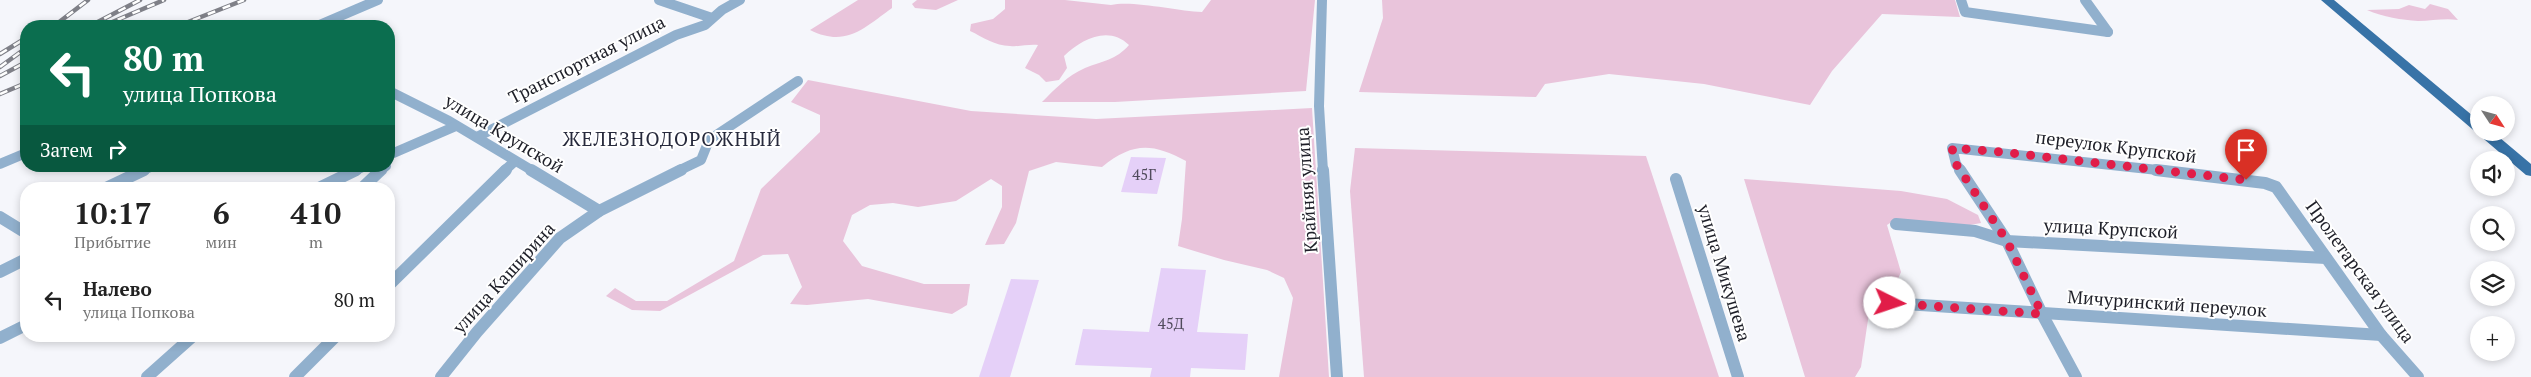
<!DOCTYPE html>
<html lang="ru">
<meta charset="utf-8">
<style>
:root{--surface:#fff;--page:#f6f6f6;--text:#222;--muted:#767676}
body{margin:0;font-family:"PT Serif",serif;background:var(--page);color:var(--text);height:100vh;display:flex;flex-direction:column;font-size:19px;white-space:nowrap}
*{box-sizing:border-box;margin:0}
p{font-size:16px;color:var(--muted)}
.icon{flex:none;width:28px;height:28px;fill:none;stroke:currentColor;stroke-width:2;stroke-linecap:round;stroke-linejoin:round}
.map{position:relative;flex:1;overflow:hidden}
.panel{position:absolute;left:20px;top:182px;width:375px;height:160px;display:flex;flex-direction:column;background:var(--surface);border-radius:20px;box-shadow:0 2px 8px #0003}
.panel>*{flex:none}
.hud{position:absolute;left:20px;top:20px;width:375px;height:152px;border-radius:20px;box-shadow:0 2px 8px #0003;background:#0b6e4f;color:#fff;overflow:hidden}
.needle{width:32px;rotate:126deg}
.fabs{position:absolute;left:2470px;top:96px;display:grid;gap:10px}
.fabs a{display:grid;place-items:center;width:45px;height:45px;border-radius:50%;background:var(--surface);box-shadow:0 2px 8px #0003;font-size:25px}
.pin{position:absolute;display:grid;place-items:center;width:42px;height:42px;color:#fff;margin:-51px -21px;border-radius:50% 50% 50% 0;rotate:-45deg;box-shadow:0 0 5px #0007}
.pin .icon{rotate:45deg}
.me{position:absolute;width:55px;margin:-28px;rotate:94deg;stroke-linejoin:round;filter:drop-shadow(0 0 4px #0008)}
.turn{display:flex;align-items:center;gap:18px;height:105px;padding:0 20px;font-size:22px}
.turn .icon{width:65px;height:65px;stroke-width:2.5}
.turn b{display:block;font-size:35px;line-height:42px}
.then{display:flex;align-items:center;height:48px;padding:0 20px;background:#0003;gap:10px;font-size:19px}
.eta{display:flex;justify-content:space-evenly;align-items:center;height:85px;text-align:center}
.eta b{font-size:30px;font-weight:800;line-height:35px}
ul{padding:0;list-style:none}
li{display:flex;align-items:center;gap:15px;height:65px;padding:0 20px}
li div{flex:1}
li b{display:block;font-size:19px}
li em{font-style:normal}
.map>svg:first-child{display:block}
</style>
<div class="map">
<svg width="2531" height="377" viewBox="0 0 2531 377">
<rect width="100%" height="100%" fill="#f5f6fb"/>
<g fill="#e9c4db">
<path d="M858 0H892V8C864 28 846 48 810 30Z"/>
<polygon points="917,0 958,0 936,10 915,8 912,4"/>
<path d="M1005 0H1065L1111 5C1132 0 1177 11 1202 12L1211 0H1315L1306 91 1115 102H1042C1055 89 1067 76 1085 68 1103 61 1116 60 1129 45 1109 25 1081 39 1064 56L1067 68 1059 80 1046 82 1039 75 1025 68 1038 45C1028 44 1020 47 1010 46 995 46 983 37 970 31L971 24 993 19 1005 9Z"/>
<polygon points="1382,0 1955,0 1960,17 1882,14 1832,71 1810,105 1704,84 1609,74 1545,84 1536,97 1359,92 1383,18"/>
<path d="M2430 4 2448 9 2458 20C2444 18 2432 21 2418 21 2402 20 2383 17 2367 10L2399 9 2409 5 2425 9Z"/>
<path d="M808 80 971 111 1096 119 1312 108 1329 377H1279L1293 298 1284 278 1267 270 1224 260 1178 246 1182 219 1186 161C1152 143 1133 142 1102 167L1056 162 1029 171 1016 223 1004 244 985 245 1002 207V186L991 179 956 201 918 207 893 203 870 205 852 215 843 241 862 266 924 284H970L967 305 952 314 868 299 807 305 790 304 802 287 788 254 763 255 660 311 632 310 606 296 615 288 636 301H667L734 261 761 189 820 132V115L791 102Z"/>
<polygon points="1355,148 1646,156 1719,377 1364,377 1350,191"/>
<polygon points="1744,179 1901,191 1947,199 1978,215 1981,223 1970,225 1893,221 1887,225 1901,272 1889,300 1869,313 1861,367 1855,377 1805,377"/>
</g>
<g fill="#e5d0f8">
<polygon points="1131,157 1166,158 1157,194 1121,192"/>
<polygon points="1161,268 1206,270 1197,332 1248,334 1245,370 1191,368 1190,377 1150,377 1152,368 1075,365 1083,329 1149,332"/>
<polygon points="1011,279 1039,280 1010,377 979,377"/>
</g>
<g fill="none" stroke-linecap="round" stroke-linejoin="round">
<g stroke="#91b0cd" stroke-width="10">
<polyline points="659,0 712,18"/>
<polyline points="1322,0 1319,106 1323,171"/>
<polyline points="1961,0 1965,12 2108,32"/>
<polyline points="2085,0 2108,32"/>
<polyline points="317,26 378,0"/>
<polyline points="389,91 449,121 533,171"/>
<polyline points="477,137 676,35 705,25 722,10 740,0"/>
<polyline points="389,155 456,126"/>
<polyline points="0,164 26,153"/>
<polyline points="141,171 153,166"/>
<polyline points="354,171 365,166"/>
<polyline points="380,171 386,166"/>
<polyline points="504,171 514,162"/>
<polyline points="678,171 701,160 709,140 798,81"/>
<polyline points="1961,171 1956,164 1952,148 2167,171"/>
</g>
<g stroke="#91b0cd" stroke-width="12">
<polyline points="531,170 599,211"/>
<polyline points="1323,170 1337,377"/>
<polyline points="1960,170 2007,241 2042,314 2076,377"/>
<polyline points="2156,170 2265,183 2276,187 2381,335 2418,377"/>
<polyline points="1676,179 1738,377"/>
<polyline points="104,189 144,170"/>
<polyline points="317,189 356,170"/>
<polyline points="361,189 381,170"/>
<polyline points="0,217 26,233"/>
<polyline points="1896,224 1975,231 2007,241 2326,258"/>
<polyline points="0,272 26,259"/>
<polyline points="389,285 506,170"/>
<polyline points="1890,303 2381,335"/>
<polyline points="0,338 26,325"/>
<polyline points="147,377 193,336"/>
<polyline points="295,377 336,336"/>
<polyline points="441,377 477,332 560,238 599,211 681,170"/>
</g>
<polygon fill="#3873a7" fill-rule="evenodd" points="2321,0 2334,0 2479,121 2479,132 2493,132 2531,164 2531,176 2526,175"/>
<g stroke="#7f8088" stroke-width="4.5">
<g id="rail">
<polyline points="54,26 88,0"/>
<polyline points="90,26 140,0"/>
<polyline points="103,26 164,0"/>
<polyline points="178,26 244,0"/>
<polyline points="0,54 26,38"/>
<polyline points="0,67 26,48"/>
<polyline points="0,76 26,62"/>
<polyline points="0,94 26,83"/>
</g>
</g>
<use href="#rail" stroke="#fff" stroke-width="2.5" stroke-dasharray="8" stroke-linecap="butt"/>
</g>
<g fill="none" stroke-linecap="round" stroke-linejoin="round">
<polyline stroke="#e11d48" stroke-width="9" stroke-dasharray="0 16.2" points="1890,303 2042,314 2007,241 1956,164 1952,148 2002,152 2246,180"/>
</g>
<g text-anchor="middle" stroke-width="4" stroke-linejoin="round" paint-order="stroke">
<g font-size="15" fill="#504b5c">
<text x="1144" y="180">45Г</text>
<text x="1171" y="329">45Д</text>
</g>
<g font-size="18" fill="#1e1f28" stroke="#fff">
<text transform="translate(587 60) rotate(-27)" y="6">Транспортная улица</text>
<text transform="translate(504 134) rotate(31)" y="6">улица Крупской</text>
<text transform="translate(2116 147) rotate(7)" y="6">переулок Крупской</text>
<text transform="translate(1307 190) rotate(-94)" y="6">Крайняя улица</text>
<text transform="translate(2111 229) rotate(3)" y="6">улица Крупской</text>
<text transform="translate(2360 272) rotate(54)" y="6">Пролетарская улица</text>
<text transform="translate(1724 273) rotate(73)" y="6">улица Микушева</text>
<text transform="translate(504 278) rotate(-48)" y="6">улица Каширина</text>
<text transform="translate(2167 304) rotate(4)" y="6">Мичуринский переулок</text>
</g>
<g font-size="19" letter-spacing="1" fill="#272a3c" stroke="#fff">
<text x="672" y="146">ЖЕЛЕЗНОДОРОЖНЫЙ</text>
</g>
</g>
</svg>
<div class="fabs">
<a><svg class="needle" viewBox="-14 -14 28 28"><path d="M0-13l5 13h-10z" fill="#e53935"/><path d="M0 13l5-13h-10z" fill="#767676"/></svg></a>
<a><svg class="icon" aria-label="sound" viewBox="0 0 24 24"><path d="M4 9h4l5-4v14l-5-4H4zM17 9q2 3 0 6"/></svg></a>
<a><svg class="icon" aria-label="search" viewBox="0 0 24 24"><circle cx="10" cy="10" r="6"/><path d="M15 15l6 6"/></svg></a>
<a><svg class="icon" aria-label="layers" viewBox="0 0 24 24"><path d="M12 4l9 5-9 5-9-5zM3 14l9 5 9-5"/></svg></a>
<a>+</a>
</div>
<div class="pin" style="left:2246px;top:180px;background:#d93025"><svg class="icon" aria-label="arrive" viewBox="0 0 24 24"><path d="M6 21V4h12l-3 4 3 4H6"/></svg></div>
<svg class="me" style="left:1890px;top:303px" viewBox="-20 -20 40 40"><circle r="19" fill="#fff"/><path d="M0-13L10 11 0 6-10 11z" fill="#e11d48"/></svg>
<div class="hud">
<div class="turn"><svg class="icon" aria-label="left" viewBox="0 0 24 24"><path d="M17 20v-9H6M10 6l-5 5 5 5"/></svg><div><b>80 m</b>улица Попкова</div></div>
<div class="then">Затем<svg class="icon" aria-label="right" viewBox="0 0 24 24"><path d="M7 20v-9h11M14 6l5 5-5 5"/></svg></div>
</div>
<section class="panel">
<div class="eta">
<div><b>10:17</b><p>Прибытие</p></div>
<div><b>6</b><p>мин</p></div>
<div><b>410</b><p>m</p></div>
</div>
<ul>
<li><svg class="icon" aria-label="left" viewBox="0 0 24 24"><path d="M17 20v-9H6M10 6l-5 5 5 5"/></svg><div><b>Налево</b><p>улица Попкова</p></div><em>80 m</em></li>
</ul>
</section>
</div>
